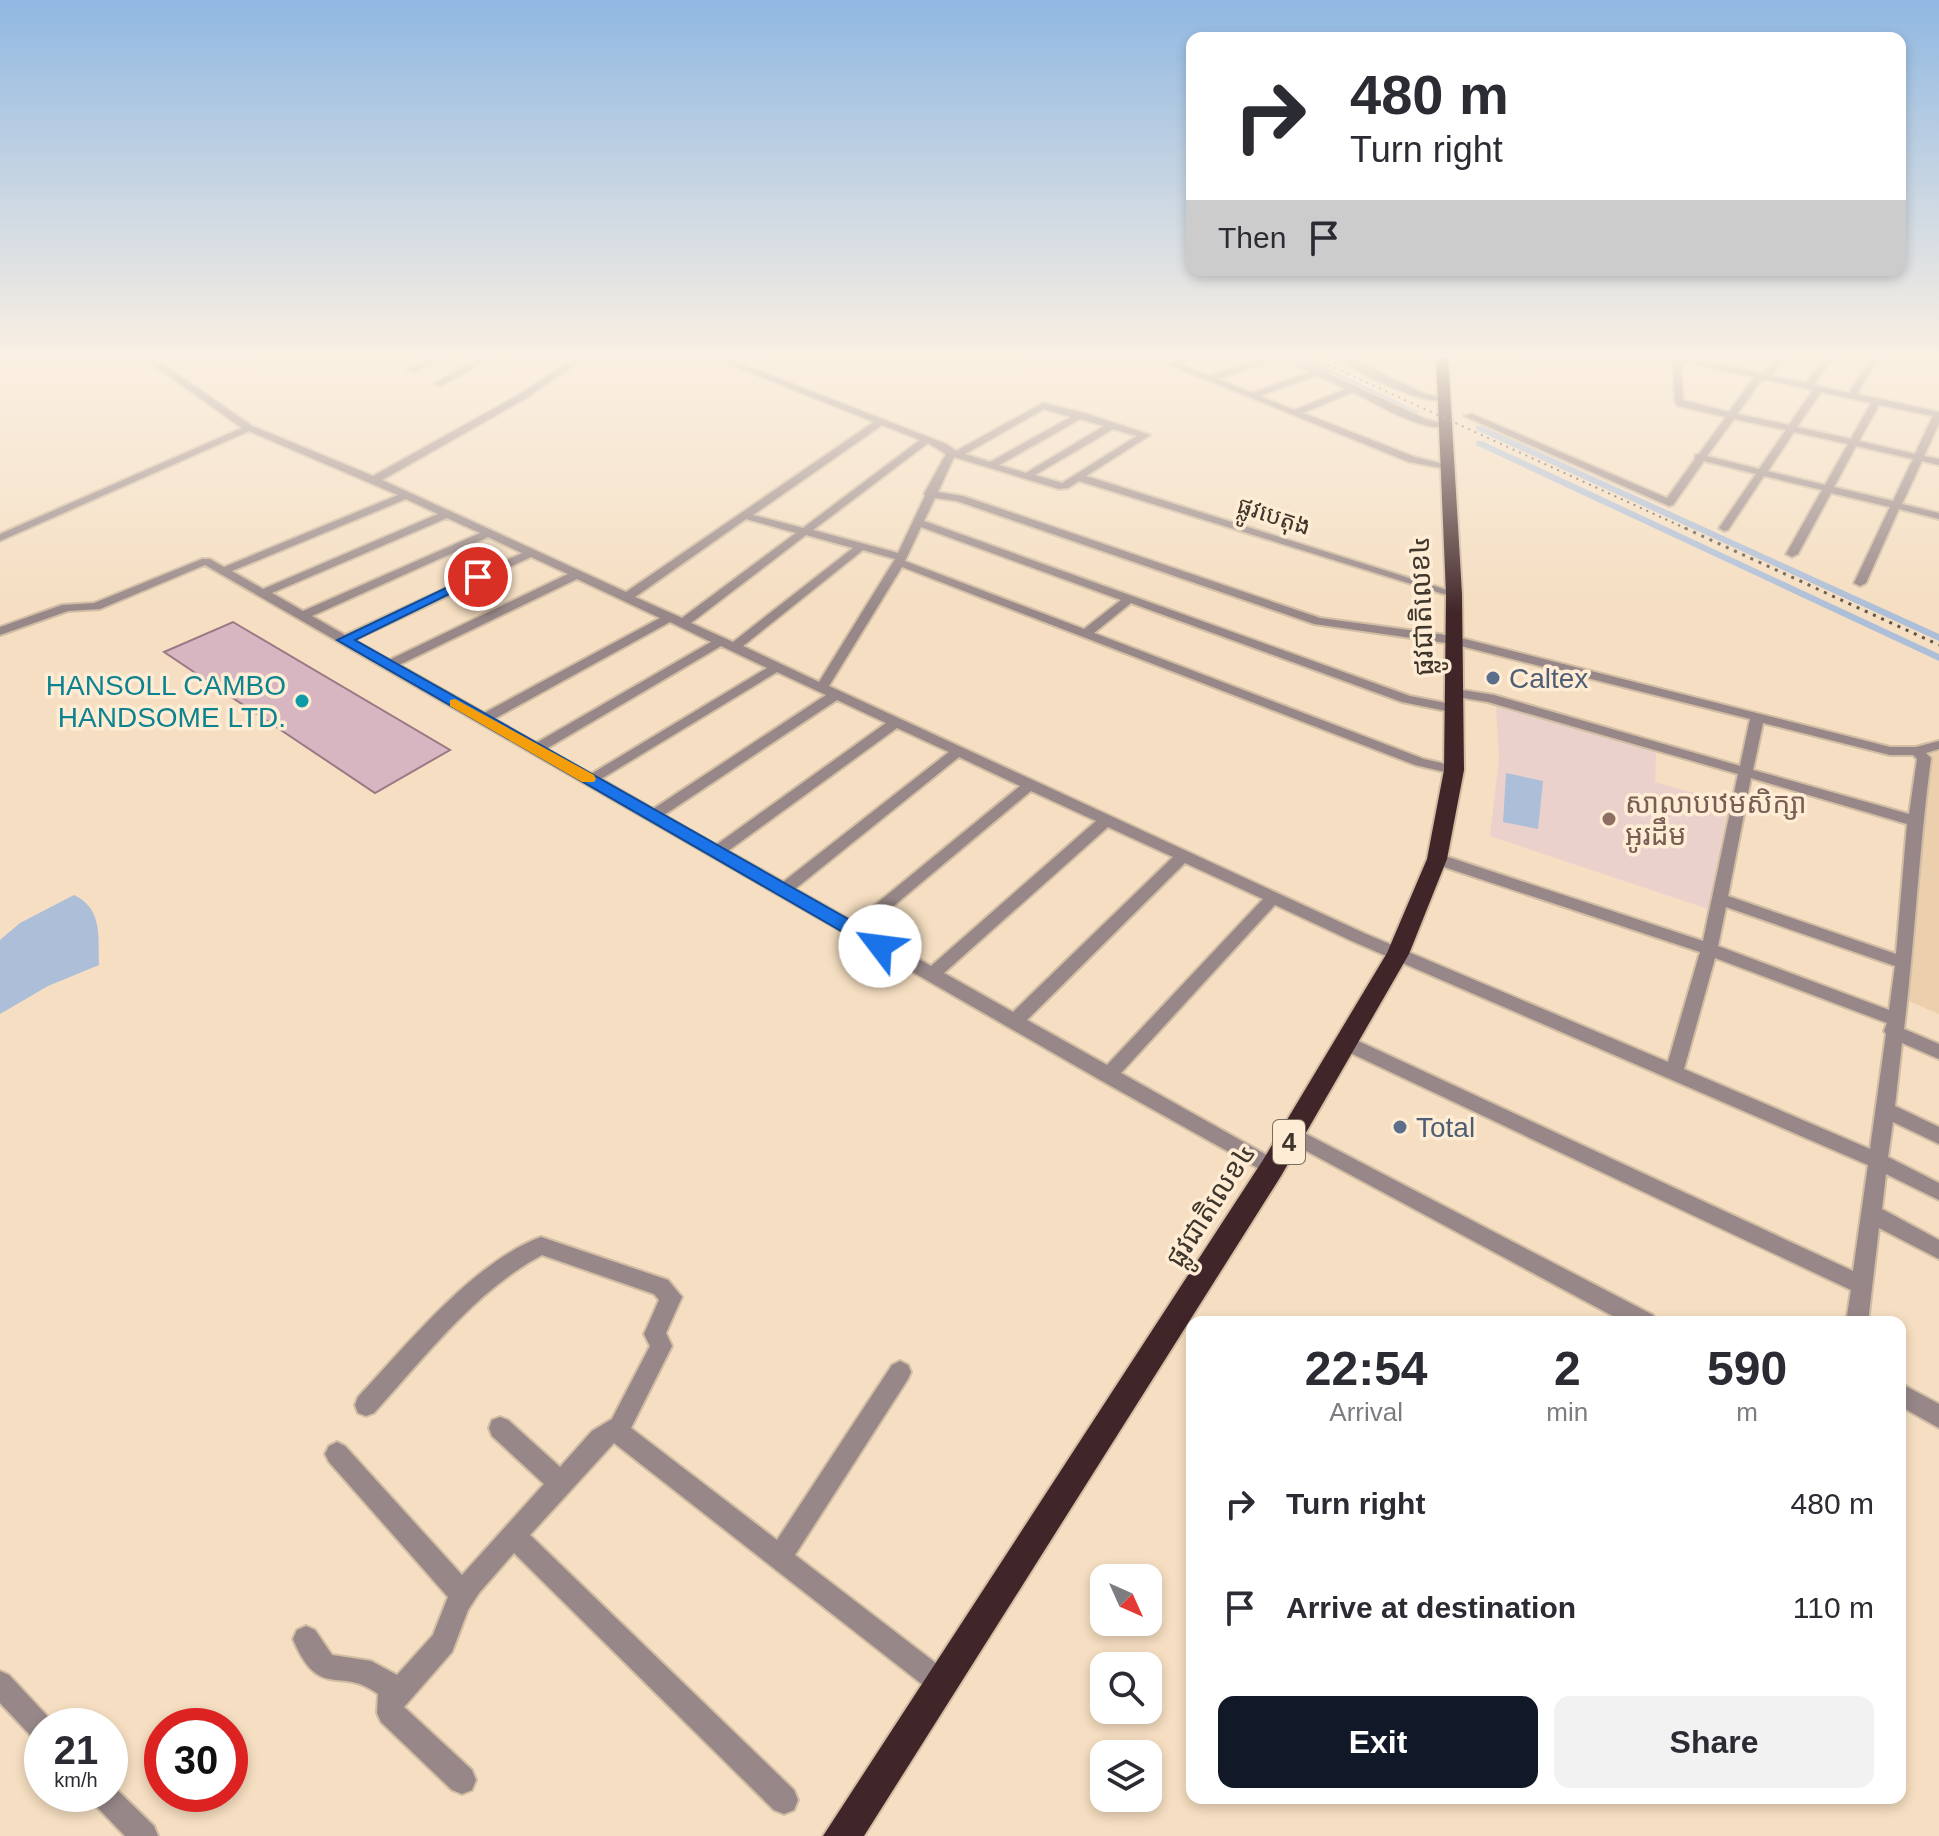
<!DOCTYPE html>
<meta charset="utf-8">
<style>
:root{--surface:#fff;--page:#f2f2f3;--text:#2b2b33;--muted:#7c7c81;--accent:#111827}
body{margin:0;font-family:Helvetica,"Noto Sans Khmer",sans-serif;background:var(--page);color:var(--text);height:100vh;display:flex;flex-direction:column;font-size:30px;white-space:nowrap}
*{box-sizing:border-box;margin:0}
p{font-size:26px;color:var(--muted)}
.icon{flex:none;width:44px;height:44px;fill:none;stroke:currentColor;stroke-width:2;stroke-linecap:round;stroke-linejoin:round}
.map{position:relative;flex:1;overflow:hidden}
.sheet{position:absolute;left:1186px;top:1316px;width:720px;height:488px;display:flex;flex-direction:column;background:var(--surface);border-radius:16px;box-shadow:0 4px 12px #0003}
.sheet>*{flex:none}
.banner{position:absolute;left:1186px;top:32px;width:720px;height:244px;border-radius:16px;box-shadow:0 4px 12px #0003;background:#fff;color:var(--text);overflow:hidden}
.needle{width:52px;rotate:135deg}
.tools{position:absolute;left:1090px;top:1564px;display:grid;gap:16px}
.tools a{display:grid;place-items:center;width:72px;height:72px;border-radius:16px;background:var(--surface);box-shadow:0 4px 12px #0003;font-size:40px}
.speed{position:absolute;left:24px;top:1708px;display:flex;gap:16px;font-size:40px;font-weight:700;text-align:center}
.speed>*{display:grid;place-content:center;width:104px;height:104px;border-radius:50%;background:var(--surface);box-shadow:0 4px 12px #0003;line-height:1}
.speed small{font-size:20px;font-weight:400}
.speed .limit{border:12px solid #d22;background:#fff;color:#111}
.pin{position:absolute;display:grid;place-items:center;width:68px;height:68px;color:#fff;margin:-34px;border:4px solid #fff;border-radius:50%;box-shadow:0 2px 8px #0007}
.me{position:absolute;width:88px;margin:-44px;rotate:300deg;stroke-linejoin:round;filter:drop-shadow(0 0 6px #0008)}
.turn{display:flex;align-items:center;gap:28px;height:168px;padding:0 32px;font-size:36px}
.turn .icon{width:104px;height:104px;stroke-width:2.5}
.turn b{display:block;font-size:56px;line-height:68px}
.then{display:flex;align-items:center;height:76px;padding:0 32px;background:#0003;gap:16px;font-size:30px}
.eta{display:flex;justify-content:space-evenly;align-items:center;height:136px;text-align:center}
.eta b{font-size:48px;font-weight:600;line-height:56px}
.cta{display:flex;gap:16px;margin-top:auto;padding:16px 32px}
.cta a{flex:1;height:92px;border-radius:16px;background:var(--accent);color:#fff;font-size:32px;font-weight:600;line-height:92px;text-align:center}
.cta a+a{background:var(--page);color:var(--text)}
ul{padding:0;list-style:none}
li{display:flex;align-items:center;gap:24px;height:104px;padding:0 32px}
li div{flex:1}
li b{display:block;font-size:30px}
li em{font-style:normal}
.map>svg:first-child{display:block}
</style>
<div class="map">
<svg width="1939" height="1836" viewBox="0 0 1939 1836">
<rect width="100%" height="100%" fill="#f5dec1"/>
<polygon fill="#ecd0ad" points="1939,751 1939,1014 1906,1000 1930,754"/>
<polygon fill="#ebd1cc" points="1496,705 1656,752 1655,782 1729,803 1708,909 1490,836 1499,759"/>
<g fill="#adbed8">
<polygon points="1506,773 1543,781 1538,829 1503,822"/>
<path d="M74 895C103 909 98 936 99 965L48 986 0 1014V940L20 923Z"/>
</g>
<g fill="none" stroke-linecap="round" stroke-linejoin="round">
<g fill="#adbed8" fill-rule="evenodd">
<polygon points="1292,356 1302,356 1419,412 1412,414"/>
<polygon points="1476,426 1482,426 1939,634 1939,641 1476,430"/>
<polygon points="1476,441 1482,441 1939,654 1939,661 1476,445"/>
</g>
</g>
<polygon fill="#d8b6c1" stroke="#9b7884" stroke-width="2" points="233,622 450,750 375,793 164,652"/>
<g fill="none" stroke-linecap="round" stroke-linejoin="round">
<g stroke="#d1bda3" stroke-width="4">
<g id="minor">
<path d="M141 356H151L252 426 373 476 522 393 577 356H587L528 397 382 480 626 592 874 422 709 356H721L946 444 956 451 1043 403 1084 413 1150 435 1086 476 1460 594 1450 596 1079 481 1068 488 1059 489 954 457 938 492 963 496 1320 618 1453 636 1890 747H1916L1939 741V749L1926 753 1931 758C1919 848 1915 938 1904 1029L1939 1044V1059L1902 1043 1895 1106 1939 1127V1144L1893 1122 1888 1157 1939 1183V1200L1886 1174 1882 1209 1939 1240V1259L1879 1228 1868 1322H1846L1851 1290 1342 1049 1339 1044 1342 1039H1354L1853 1271 1868 1165 1354 942 1275 905 1121 1073 1279 1162 1282 1168 1279 1174 1272 1176 1102 1081 205 565 100 609 68 611 0 635V627L62 605 94 603 202 559H210L224 567 398 495 249 431 0 541V534L242 428ZM1044 409 1071 417 990 462 965 454ZM1080 419 1104 426 1026 473 999 465ZM882 425 920 440 803 528 753 515ZM1113 429 1137 436 1062 483 1035 475ZM928 443 946 454 924 494 925 496 898 553 813 530ZM935 498 957 501 1314 624 1453 644 1750 719 1740 766 1494 695 1456 689 1449 693 1451 696 1488 702 1738 774 1703 941 1442 855 1437 854 1429 859 1432 863 1700 952 1668 1062 1366 934 829 686 902 567 1415 765 1454 774 1461 770 1459 767 1424 759 1094 633 1131 603 1402 702 1456 713 1461 712V706L1410 696 924 521ZM406 499 438 514 263 589 232 571ZM447 518 480 533 303 611 272 593ZM746 519 796 533 682 618 635 597ZM921 527 1121 600 1084 629 905 561ZM806 535 853 548 733 642 691 623ZM488 537 522 553 345 635 312 616ZM863 550 895 559 819 682 743 646ZM531 557 568 574 389 660 354 640ZM577 579 660 618 484 713 399 665ZM670 622 711 642 536 743 494 719ZM721 646 767 668 591 774 546 749ZM777 672 826 695 653 809 601 779ZM837 700 886 723 716 845 664 815ZM1763 723 1890 755H1913L1917 759 1909 814 1753 770ZM897 728 949 752 783 882 728 851ZM959 757 1020 786 854 922 795 889ZM1751 778 1907 824 1896 954 1728 896ZM1031 791 1096 821 931 966 866 929ZM1108 827 1173 857 1013 1012 944 973ZM1185 863 1263 899 1107 1065 1027 1020ZM1726 907 1895 966 1889 1010 1718 946ZM1715 958 1887 1023 1884 1031 1886 1034 1870 1149 1684 1069Z"/>
<polygon points="435,356 447,356 414,372 407,370"/>
<polygon points="483,356 494,356 441,386 434,384"/>
<path d="M1185 356H1198L1180 364 1210 376 1268 356H1291L1425 419 1450 425C1429 436 1375 403 1353 392L1303 413 1415 457 1452 466 1447 469 1409 462 1168 364ZM1280 357 1310 372 1252 393 1218 379ZM1317 375 1346 389 1294 410 1260 396Z"/>
<path d="M1333 356H1344L1425 394 1449 399C1428 409 1352 370 1333 356Z"/>
<path d="M1666 356H1683L1763 374 1777 356H1786L1771 376 1806 383 1826 356H1834L1814 385 1849 393 1872 356H1880L1857 394 1939 412V423L1924 456 1939 459V465L1922 461 1902 504 1939 513V519L1899 509 1866 583 1860 586 1854 583 1890 507 1831 493 1798 554 1792 557 1786 554 1822 490 1764 476 1728 530 1724 531 1719 528 1756 474 1704 461 1673 505 1669 506 1464 416 1472 414 1667 498 1695 459V455L1699 454 1726 417 1678 406 1675 403 1673 359ZM1681 361 1754 377 1729 412 1683 400ZM1761 381 1768 380 1813 390 1789 425 1737 414ZM1821 392 1871 403 1851 439 1797 427ZM1879 405 1933 416 1915 454 1859 441ZM1734 419 1786 430 1759 469 1707 456ZM1794 432 1848 444 1825 485 1768 471ZM1856 446 1913 459 1893 501 1834 487Z"/>
<polygon points="1293,1127 1653,1315 1656,1322 1624,1322 1286,1140 1284,1135 1286,1130"/>
<path d="M541 1237 668 1280 682 1297 666 1333 672 1346 631 1428 777 1540 892 1365 900 1361 908 1365 911 1372 908 1379 795 1555 950 1674 954 1683 950 1692 941 1696 932 1692 614 1443 530 1535 794 1790 798 1800 794 1810 784 1814 774 1810 514 1553 479 1593 468 1610 452 1652 404 1707 472 1770 476 1780 472 1790 462 1794 452 1790 381 1722 377 1713 378 1694C340 1665 319 1702 293 1639L297 1630 306 1626 315 1630 332 1655 371 1661 397 1675 433 1635 448 1597 329 1462 325 1454 329 1446 337 1442 345 1446 462 1575 544 1484 492 1436 489 1428 492 1420 500 1417 508 1420 560 1467 592 1431 612 1419 650 1346 644 1334 659 1300 654 1294 542 1255C475 1291 425 1357 374 1413L366 1416 358 1413 355 1405 358 1397C407 1345 473 1262 541 1237Z"/>
<polygon points="1900,1383 1939,1404 1939,1428 1900,1406"/>
<polygon points="0,1671 9,1675 51,1720 54,1726 42,1726 42,1742 33,1738 0,1703"/>
<polygon points="110,1783 154,1826 158,1836 125,1836 94,1804 90,1794 110,1794"/>
</g>
</g>
<g stroke="#d1bda3" stroke-width="4">
<polygon id="highway" points="1436,356 1448,356 1462,594 1464,770 1447,859 1409,954 1281,1176 864,1836 823,1836 1263,1160 1387,953 1427,859 1444,770 1446,594"/>
</g>
<use href="#minor" fill="#978788" fill-rule="evenodd"/>
<use href="#highway" fill="#412629" fill-rule="evenodd"/>
<polyline stroke="#5f5345" stroke-width="2" stroke-dasharray="2 5" stroke-linecap="butt" points="1309,356 1689,530"/>
<polyline stroke="#5f5345" stroke-width="3" stroke-dasharray="3 6" stroke-linecap="butt" points="1685,528 1939,645"/>
</g>
<linearGradient id="sky" x2="0" y2="1"><stop stop-color="#90b8e2"/><stop offset="0.58" stop-color="#faf0e3"/><stop offset="1" stop-color="#faf0e3" stop-opacity="0"/></linearGradient>
<rect width="1939" height="613" fill="url(#sky)"/>
<polygon fill="#1a73e8" stroke="#114b97" stroke-width="2" points="473,575 484,577 355,640 887,941 887,950 874,950 337,640"/>
<polygon fill="#f59e0b" points="455,699 594,775 596,779 594,782 582,782 450,706 450,700"/>
<g fill="#5c6f8a" stroke="#ffecd5" stroke-width="3">
<circle cx="1493" cy="678" r="8"/>
<circle cx="1400" cy="1127" r="8"/>
</g>
<circle fill="#0f9aa8" stroke="#ffecd5" stroke-width="3" cx="302" cy="701" r="8"/>
<circle fill="#8d6e63" stroke="#ffecd5" stroke-width="3" cx="1609" cy="819" r="8"/>
<g text-anchor="middle" stroke-width="7" stroke-linejoin="round" paint-order="stroke">
<g font-size="24" fill="#40372c" stroke="#ffecd5">
<text transform="translate(1274 516) rotate(18)" y="8">ផ្លូវបេតុង</text>
</g>
<rect fill="#ffecd5" stroke="#796d5f" stroke-width="2" x="1273" y="1120" width="32" height="44" rx="6"/>
<g font-size="26" font-weight="bold" fill="#40372c">
<text x="1289" y="1151">4</text>
</g>
<g font-size="28" fill="#40372c" stroke="#ffecd5">
<text transform="translate(1421 606) rotate(-92)" y="10">ផ្លូវជាតិលេខ៤</text>
<text transform="translate(1210 1205) rotate(-57)" y="10">ផ្លូវជាតិលេខ៤</text>
</g>
<g font-size="28" fill="#4e5e75" stroke="#ffecd5" text-anchor="start">
<text x="1509" y="688">Caltex</text>
<text x="1416" y="1137">Total</text>
</g>
<g font-size="28" fill="#0d838f" stroke="#ffecd5" text-anchor="end">
<text x="286" y="695">HANSOLL CAMBO<tspan x="286" dy="32">HANDSOME LTD.</tspan></text>
</g>
<g font-size="28" fill="#785e54" stroke="#ffecd5" text-anchor="start">
<text x="1625" y="813">សាលាបឋមសិក្សា<tspan x="1625" dy="32">អូរដឹម</tspan></text>
</g>
</g>
</svg>
<div class="tools">
<a><svg class="needle" viewBox="-14 -14 28 28"><path d="M0-13l5 13h-10z" fill="#e53935"/><path d="M0 13l5-13h-10z" fill="#7c7c81"/></svg></a>
<a><svg class="icon" aria-label="search" viewBox="0 0 24 24"><circle cx="10" cy="10" r="6"/><path d="M15 15l6 6"/></svg></a>
<a><svg class="icon" aria-label="layers" viewBox="0 0 24 24"><path d="M12 4l9 5-9 5-9-5zM3 14l9 5 9-5"/></svg></a>
</div>
<div class="speed"><div>21<small>km/h</small></div><div class="limit">30</div></div>
<div class="pin" style="left:478px;top:577px;background:#d93025"><svg class="icon" aria-label="arrive" viewBox="0 0 24 24"><path d="M6 21V4h12l-3 4 3 4H6"/></svg></div>
<svg class="me" style="left:880px;top:946px" viewBox="-20 -20 40 40"><circle r="19" fill="#fff"/><path d="M0-13L10 11 0 6-10 11z" fill="#1a73e8"/></svg>
<div class="banner">
<div class="turn"><svg class="icon" aria-label="right" viewBox="0 0 24 24"><path d="M7 20v-9h11M14 6l5 5-5 5"/></svg><div><b>480 m</b>Turn right</div></div>
<div class="then">Then<svg class="icon" aria-label="arrive" viewBox="0 0 24 24"><path d="M6 21V4h12l-3 4 3 4H6"/></svg></div>
</div>
<section class="sheet">
<div class="eta">
<div><b>22:54</b><p>Arrival</p></div>
<div><b>2</b><p>min</p></div>
<div><b>590</b><p>m</p></div>
</div>
<ul>
<li><svg class="icon" aria-label="right" viewBox="0 0 24 24"><path d="M7 20v-9h11M14 6l5 5-5 5"/></svg><div><b>Turn right</b></div><em>480 m</em></li>
<li><svg class="icon" aria-label="arrive" viewBox="0 0 24 24"><path d="M6 21V4h12l-3 4 3 4H6"/></svg><div><b>Arrive at destination</b></div><em>110 m</em></li>
</ul>
<div class="cta"><a>Exit</a><a>Share</a></div>
</section>
</div>
